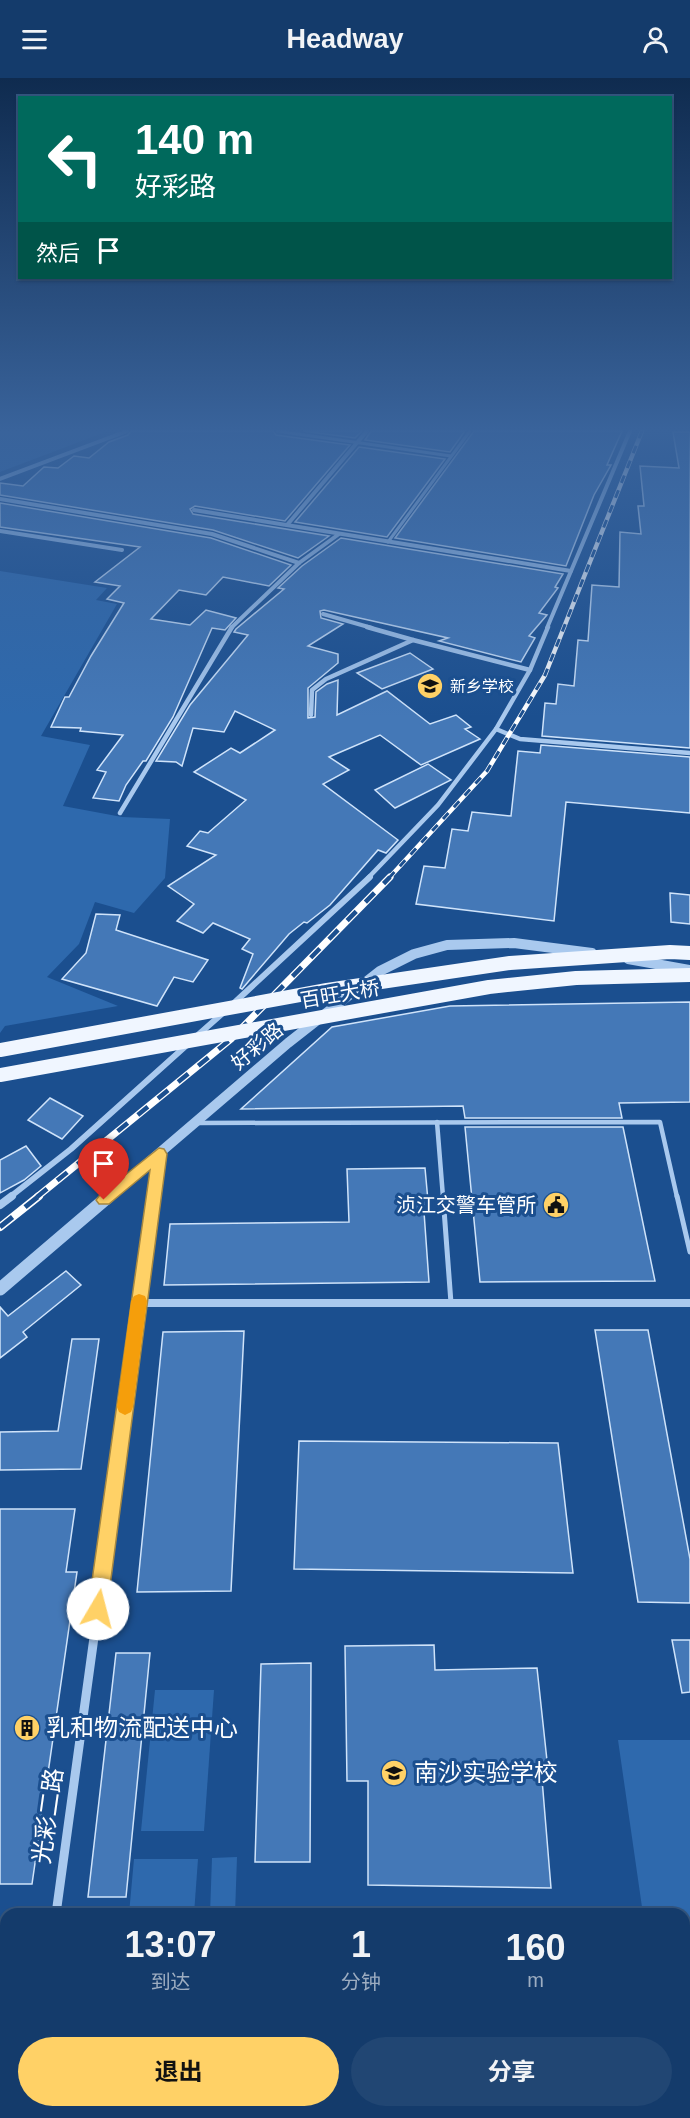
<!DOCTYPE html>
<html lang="zh">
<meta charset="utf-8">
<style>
:root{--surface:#143b6b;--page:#214673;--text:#f1f3f6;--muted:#9dadc1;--line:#33557e;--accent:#ffd166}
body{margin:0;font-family:Helvetica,"Noto Sans SC",sans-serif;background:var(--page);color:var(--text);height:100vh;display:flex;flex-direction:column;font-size:22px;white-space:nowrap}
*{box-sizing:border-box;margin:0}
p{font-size:20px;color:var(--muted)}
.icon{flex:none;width:33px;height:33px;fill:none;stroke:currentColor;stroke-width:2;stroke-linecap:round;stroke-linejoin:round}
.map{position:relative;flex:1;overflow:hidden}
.sheet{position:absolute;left:0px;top:1830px;width:690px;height:210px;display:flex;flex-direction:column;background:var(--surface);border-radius:18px 18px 0 0;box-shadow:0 2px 4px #0004,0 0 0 2px var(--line)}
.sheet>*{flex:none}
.hud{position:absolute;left:18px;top:18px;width:654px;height:183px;border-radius:0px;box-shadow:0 2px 4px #0004,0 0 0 2px var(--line);background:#00695c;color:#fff;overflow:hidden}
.pin{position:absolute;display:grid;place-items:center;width:51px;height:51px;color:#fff;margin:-62px -26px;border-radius:50% 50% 50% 0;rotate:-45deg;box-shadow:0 0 6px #0007}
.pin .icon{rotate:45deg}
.me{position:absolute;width:66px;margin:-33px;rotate:8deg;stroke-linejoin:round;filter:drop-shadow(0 0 4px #0008)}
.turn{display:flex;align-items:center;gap:21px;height:126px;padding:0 18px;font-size:27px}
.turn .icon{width:78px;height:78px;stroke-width:2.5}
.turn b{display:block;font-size:42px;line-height:51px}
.then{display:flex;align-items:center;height:57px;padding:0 18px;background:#0003;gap:12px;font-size:22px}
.eta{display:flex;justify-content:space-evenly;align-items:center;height:102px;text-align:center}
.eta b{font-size:36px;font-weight:700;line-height:42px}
.button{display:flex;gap:12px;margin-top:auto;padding:12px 18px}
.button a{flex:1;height:69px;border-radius:36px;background:var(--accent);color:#111;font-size:24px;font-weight:700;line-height:69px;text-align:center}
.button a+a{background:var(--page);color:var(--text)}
header{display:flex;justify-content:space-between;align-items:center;height:78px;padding:0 18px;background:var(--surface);font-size:27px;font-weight:700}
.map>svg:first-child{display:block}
</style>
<header><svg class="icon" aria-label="menu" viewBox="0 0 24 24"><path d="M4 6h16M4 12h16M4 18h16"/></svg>Headway<svg class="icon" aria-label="person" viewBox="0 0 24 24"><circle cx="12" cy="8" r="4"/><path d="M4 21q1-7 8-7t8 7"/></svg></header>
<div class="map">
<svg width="690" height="2040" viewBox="0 0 690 2040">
<rect width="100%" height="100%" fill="#1b4f8f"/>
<g fill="#2e69ad">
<polygon points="0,353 108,353 0,394"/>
<polygon points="0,493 107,510 96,522 117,526 41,658 90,667 63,728 122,739 170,741 165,800 134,835 95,824 79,866 47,899 118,928 5,948 0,955"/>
<polygon points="155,1612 214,1612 204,1753 141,1753"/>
<polygon points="618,1662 690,1662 690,1895 684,1895 684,1836 643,1836"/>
<polygon points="237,1779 235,1836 210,1836 212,1780"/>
<polygon points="134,1781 198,1781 194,1836 129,1836"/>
</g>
<g fill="#4478b7" stroke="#cfe3fa" stroke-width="1.5">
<polygon points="131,353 273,353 276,357 350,367 285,443 195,428 190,431 193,436 329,458 298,480 213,452 0,417 0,405 23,408 44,389 58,390 74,378 89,380 109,364 128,357"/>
<polygon points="303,353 362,353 355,360"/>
<polygon points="371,353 465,353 450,374 365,362"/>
<polygon points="474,353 622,353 607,387 611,387 594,417 566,488 395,460"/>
<polygon points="673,354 690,354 690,670 542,658 545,625 556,626 558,606 574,608 578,562 588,563 592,507 619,509 620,454 641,456 638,428 644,428 640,388 679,390"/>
<polygon points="359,369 445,381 387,459 295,444"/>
<polygon points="0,425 211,460 291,487 269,508 223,499 206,517 179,512 151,541 190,547 206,532 236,540 225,552 212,550 173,639 146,683 143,683 126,707 119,723 93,720 106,694 97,692 123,657 80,653 81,650 51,649 65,619 69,619 91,578 124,525 107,521 120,508 95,504 140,469 0,449"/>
<polygon points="341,460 563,496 555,509 558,510 539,535 547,537 529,558 535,560 521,584 439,563 448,560 324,532 320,533 321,540 343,546 308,568 338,576 338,585 308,610 308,640 315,639 316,614 327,606 338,602 337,637 387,613 430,646 456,637 471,649 465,651 480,661 421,687 380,657 329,679 349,692 323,706 398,762 386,775 378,772 330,827 307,845 304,844 289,856 242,911 240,910 253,876 242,871 250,861 213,845 203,855 177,843 194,826 168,808 216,777 187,768 200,753 208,755 246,722 194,694 231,670 240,675 275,652 235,633 224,654 193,650 182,688 176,684 156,683 190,627 248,557 234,554 236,551 284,511 278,510 302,488"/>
<polygon points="410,575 433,591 382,611 357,595"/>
<polygon points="541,667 690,679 690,735 566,724 554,843 416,826 424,788 445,790 452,751 468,753 472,734 511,738 518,673 540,675"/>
<polygon points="428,686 451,702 395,730 375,712"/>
<polygon points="670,815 690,817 690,846 671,844"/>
<polygon points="96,836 120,837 116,852 208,882 193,904 174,899 157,928 62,901 86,875"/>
<polygon points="690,924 690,1024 619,1025 622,1040 465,1040 463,1028 241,1031 332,949 450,928"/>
<polygon points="50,1020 83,1038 62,1061 28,1042"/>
<polygon points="465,1049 623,1049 655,1203 480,1204"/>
<polygon points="26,1068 41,1088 24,1102 0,1115 0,1082"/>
<polygon points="425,1090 429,1134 424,1134 429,1204 164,1207 170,1146 349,1144 347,1091"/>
<polygon points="66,1193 81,1207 23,1254 27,1259 0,1280 0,1229 8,1238"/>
<polygon points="595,1252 648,1252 690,1481 690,1525 638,1524"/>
<polygon points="244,1253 231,1513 137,1514 163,1254"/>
<polygon points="72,1261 99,1261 81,1391 0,1392 0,1354 58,1353"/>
<polygon points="299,1363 558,1365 573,1495 294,1491"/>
<polygon points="0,1431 75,1431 66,1494 77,1494 32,1806 0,1806"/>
<polygon points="672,1562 690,1562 690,1614 682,1615"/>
<polygon points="434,1567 435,1592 537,1590 549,1701 542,1701 551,1810 368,1807 368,1703 347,1703 345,1568"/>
<polygon points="116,1575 150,1575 126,1819 88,1819"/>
<polygon points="311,1585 310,1784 255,1784 261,1586"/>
</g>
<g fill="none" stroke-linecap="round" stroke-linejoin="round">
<polyline stroke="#a9c9ee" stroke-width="4" stroke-dasharray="3 4.5" stroke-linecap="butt" points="80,1078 110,1100"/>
<g stroke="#a9c9ee" stroke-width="3">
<polyline points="277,353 451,378"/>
<polyline points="388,464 470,353"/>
</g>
<g stroke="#a9c9ee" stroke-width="4.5">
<polyline points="437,1044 443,1119"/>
<polyline points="197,1045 660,1044 677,1119"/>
</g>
<g stroke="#a9c9ee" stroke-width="5">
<polyline points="443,1118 451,1225"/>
<polyline points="677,1118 690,1174"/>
</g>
<g stroke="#a9c9ee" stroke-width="4">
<polyline points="0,401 127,353"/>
<polyline points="0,421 212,456 299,485"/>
<polyline points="194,432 571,493"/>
<polyline points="287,447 367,353"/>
<polyline points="0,453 122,472"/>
<polyline points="323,536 372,550"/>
<polyline points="231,550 299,485 339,456"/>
<polyline points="547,550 630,353"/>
</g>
<g stroke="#a9c9ee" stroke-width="4.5">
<polyline points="367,549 413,562"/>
<polyline points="548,549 530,592 496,651 520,661 690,675"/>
<polyline points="311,637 312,612 326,601 413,562 530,592"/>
<polyline points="120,735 232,549"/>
<polyline points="368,800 438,727 496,651"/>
</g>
<g stroke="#a9c9ee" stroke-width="6">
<polyline points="234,925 370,799"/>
<polyline points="198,957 224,934"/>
<polyline points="10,1119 71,1071 188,966"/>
<polyline points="154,1119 160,1076"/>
</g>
<g stroke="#a9c9ee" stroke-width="8">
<polyline points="0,1127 12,1118"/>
<polyline points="139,1225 690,1225"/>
<polyline points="99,1525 154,1118"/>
</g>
<g stroke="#a9c9ee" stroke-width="9">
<polyline points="56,1836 99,1523"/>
<polyline points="0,1845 6,1845"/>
<polyline points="28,2040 29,2034"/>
</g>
<g stroke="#a9c9ee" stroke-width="10">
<polyline points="628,881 690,892"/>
<polyline points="108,1119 288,965 380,893 414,876 447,867 514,865 592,875"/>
</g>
<polyline stroke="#a9c9ee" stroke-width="13" points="0,1211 109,1118"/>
<g stroke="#fff" stroke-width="4.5">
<polyline id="rail-far2" points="389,800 487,693 545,597 642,353"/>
</g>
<g stroke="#fff" stroke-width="7">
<polyline id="rail-far1" points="37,1119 231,961 390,799"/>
</g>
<g stroke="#fff" stroke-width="8">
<polyline id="rail" points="0,1149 39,1118"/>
</g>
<use href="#rail-far2" stroke="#1b4f8f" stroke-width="3" stroke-dasharray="8" stroke-linecap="butt"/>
<use href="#rail-far1" stroke="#1b4f8f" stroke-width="4.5" stroke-dasharray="13" stroke-linecap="butt"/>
<use href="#rail" stroke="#1b4f8f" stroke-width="5" stroke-dasharray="16" stroke-linecap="butt"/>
<g stroke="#f0f6ff" stroke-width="14">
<polyline points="0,972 327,912 510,885 670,874 690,875"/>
<polyline points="0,997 489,909 576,900 690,897"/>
</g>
</g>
<linearGradient id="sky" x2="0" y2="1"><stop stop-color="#0f2b4f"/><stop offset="0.55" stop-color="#39639b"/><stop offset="1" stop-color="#39639b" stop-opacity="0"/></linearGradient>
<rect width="690" height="639" fill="url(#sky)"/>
<polygon fill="#ffd166" stroke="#a68842" stroke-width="1.5" points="159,1070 164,1071 167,1076 107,1531 104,1537 98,1540 91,1537 88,1531 150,1092 109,1126 99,1126 96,1122 99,1118"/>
<polygon fill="#f59e0b" points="139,1216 145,1218 147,1223 133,1329 131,1334 125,1337 119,1334 117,1329 131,1223 134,1218"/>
<defs>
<g id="school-disc" transform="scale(1.35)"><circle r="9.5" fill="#ffd166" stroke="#1b4f8f"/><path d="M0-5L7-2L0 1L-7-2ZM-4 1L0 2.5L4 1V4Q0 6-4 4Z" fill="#111"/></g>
<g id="civic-disc" transform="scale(1.35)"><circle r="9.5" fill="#ffd166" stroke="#1b4f8f"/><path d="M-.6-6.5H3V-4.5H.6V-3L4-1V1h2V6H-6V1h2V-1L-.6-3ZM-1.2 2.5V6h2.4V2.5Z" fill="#111"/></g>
<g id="building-disc" transform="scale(1.35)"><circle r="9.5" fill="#ffd166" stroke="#1b4f8f"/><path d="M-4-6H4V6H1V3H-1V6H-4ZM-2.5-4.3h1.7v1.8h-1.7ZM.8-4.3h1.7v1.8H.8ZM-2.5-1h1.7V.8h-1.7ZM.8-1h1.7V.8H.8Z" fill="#111"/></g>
</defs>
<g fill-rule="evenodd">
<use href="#school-disc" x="430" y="608"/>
<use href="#civic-disc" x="556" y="1127"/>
<use href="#building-disc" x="27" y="1650"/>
<use href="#school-disc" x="394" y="1695"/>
</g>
<g text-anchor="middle" stroke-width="6" stroke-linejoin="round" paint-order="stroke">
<g font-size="16" fill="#fff" stroke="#1b4f8f" text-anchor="start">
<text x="450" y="614">新乡学校</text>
</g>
<g font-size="20" fill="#fff" stroke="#1b4f8f">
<text transform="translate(340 916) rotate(-10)" y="7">百旺大桥</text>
<text transform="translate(257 968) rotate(-40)" y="7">好彩路</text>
</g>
<g font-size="20" fill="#fff" stroke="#1b4f8f" text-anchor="end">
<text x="536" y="1134">浈江交警车管所</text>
</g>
<g font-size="24" fill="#fff" stroke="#1b4f8f" text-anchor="start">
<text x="46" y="1658">乳和物流配送中心</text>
<text x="414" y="1703">南沙实验学校</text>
</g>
<g font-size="24" fill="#fff" stroke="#1b4f8f">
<text transform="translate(48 1738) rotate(-82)" y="8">光彩二路</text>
</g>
</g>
</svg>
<div class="pin" style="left:104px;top:1122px;background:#d93025"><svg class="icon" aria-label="arrive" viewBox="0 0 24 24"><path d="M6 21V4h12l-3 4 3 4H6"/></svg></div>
<svg class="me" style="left:98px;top:1531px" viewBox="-20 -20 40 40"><circle r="19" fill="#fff"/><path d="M0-13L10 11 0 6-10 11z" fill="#ffd166"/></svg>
<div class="hud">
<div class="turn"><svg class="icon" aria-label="left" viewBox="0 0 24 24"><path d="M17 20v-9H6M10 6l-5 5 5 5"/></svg><div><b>140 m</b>好彩路</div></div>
<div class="then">然后<svg class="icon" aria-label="arrive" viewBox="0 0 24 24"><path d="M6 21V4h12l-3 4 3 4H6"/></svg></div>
</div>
<section class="sheet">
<div class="eta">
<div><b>13:07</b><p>到达</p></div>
<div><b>1</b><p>分钟</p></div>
<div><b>160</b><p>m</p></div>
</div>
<div class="button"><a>退出</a><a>分享</a></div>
</section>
</div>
